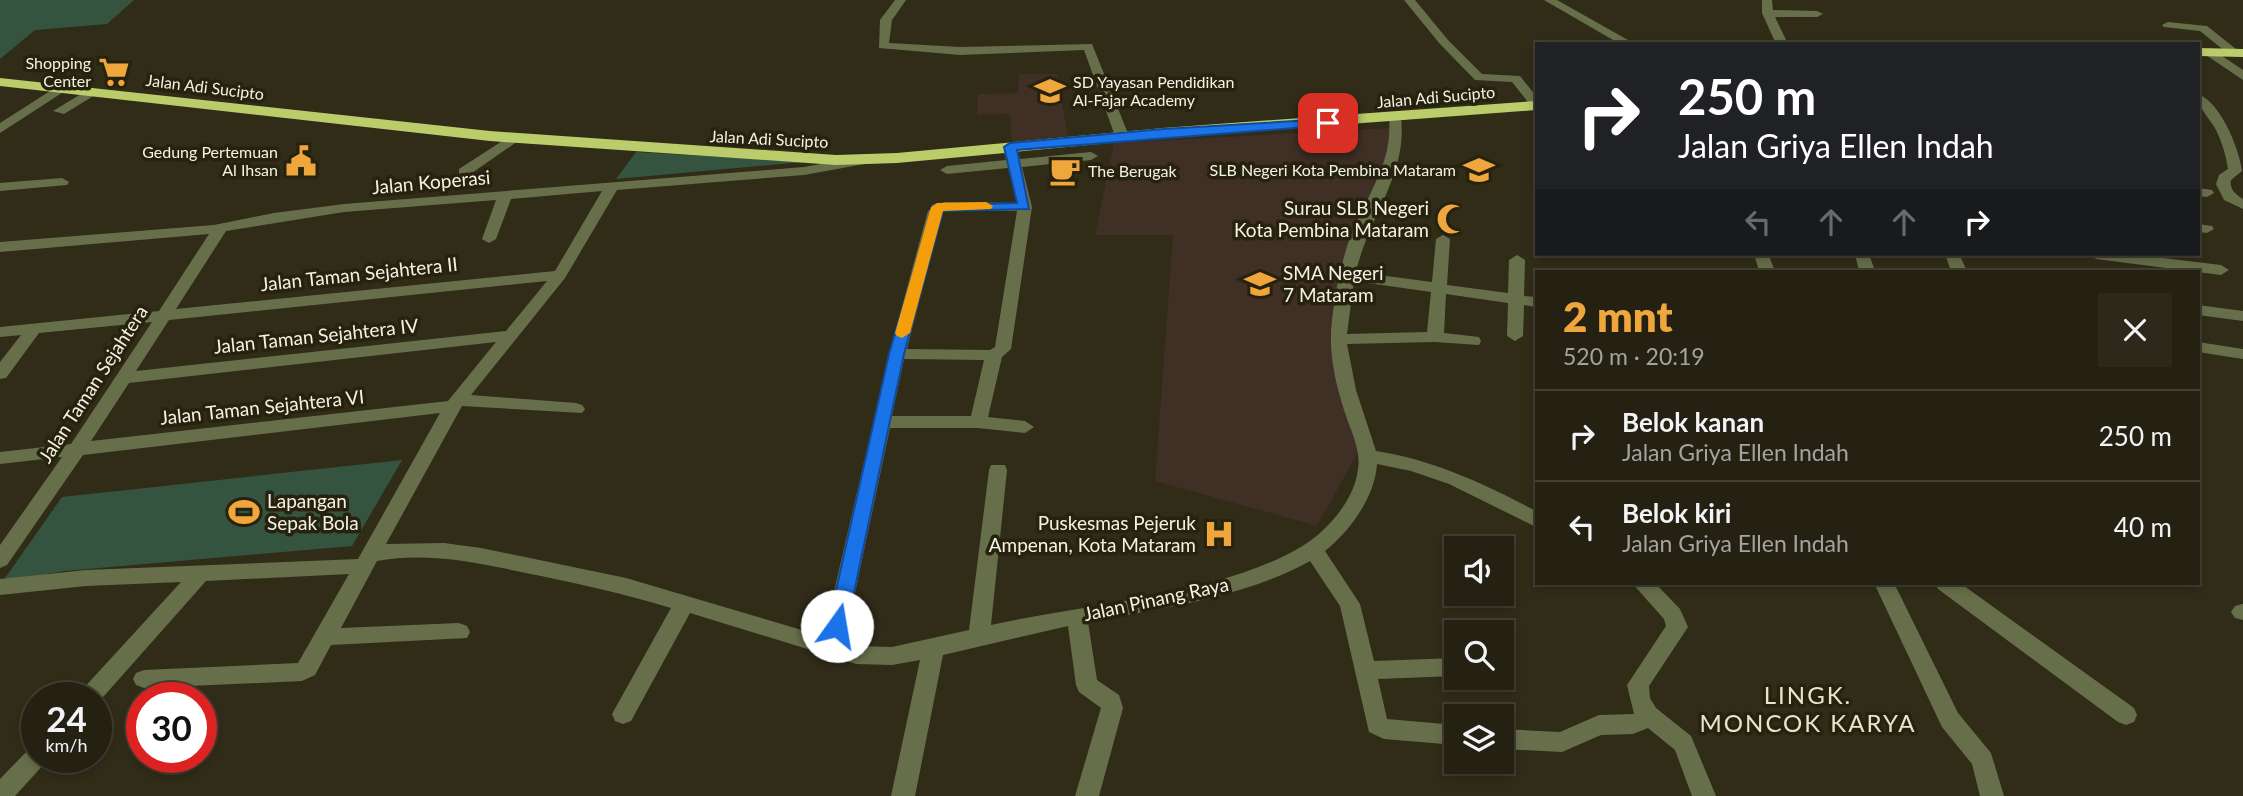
<!DOCTYPE html>
<html lang="id">
<meta charset="utf-8">
<style>
:root{--surface:#242112;--page:#2c291b;--text:#f1f3f6;--muted:#a3a39f;--line:#413e32;--accent:#efa73d}
body{margin:0;font-family:Lato,sans-serif;background:var(--page);color:var(--text);height:100vh;display:flex;flex-direction:column;font-size:26px;white-space:nowrap}
*{box-sizing:border-box;margin:0}
p{font-size:23px;color:var(--muted)}
.icon{flex:none;width:38px;height:38px;fill:none;stroke:currentColor;stroke-width:2;stroke-linecap:round;stroke-linejoin:round}
.map{position:relative;flex:1;overflow:hidden}
.panel{position:absolute;left:1535px;top:270px;width:665px;height:315px;display:flex;flex-direction:column;background:var(--surface);border-radius:0px;box-shadow:0 4px 10px #0003,0 0 0 2px var(--line)}
.panel>*{flex:none}
.top-card{position:absolute;left:1535px;top:42px;width:665px;height:214px;border-radius:0px;box-shadow:0 4px 10px #0003,0 0 0 2px var(--line);background:#202124;color:#fff;overflow:hidden}
.buttons{position:absolute;left:1444px;top:536px;display:grid;gap:14px}
.buttons a{display:grid;place-items:center;width:70px;height:70px;border-radius:0px;background:var(--surface);box-shadow:0 4px 10px #0003,0 0 0 2px var(--line);font-size:35px}
.speed{position:absolute;left:21px;top:682px;display:flex;gap:14px;font-size:35px;font-weight:700;text-align:center}
.speed>*{display:grid;place-content:center;width:91px;height:91px;border-radius:50%;background:var(--surface);box-shadow:0 4px 10px #0003,0 0 0 2px var(--line);line-height:1}
.speed small{font-size:18px;font-weight:400}
.speed .limit{border:10px solid #d22;background:#fff;color:#111}
.pin{position:absolute;display:grid;place-items:center;width:60px;height:60px;color:#fff;margin:-30px;border-radius:14px;box-shadow:0 4px 10px #0006}
.me{position:absolute;width:77px;margin:-38px;rotate:13deg;stroke-linejoin:round;filter:drop-shadow(0 0 5px #0008)}
.turn{display:flex;align-items:center;gap:24px;height:147px;padding:0 28px;font-size:32px}
.turn .icon{width:91px;height:91px;stroke-width:2.5}
.turn b{display:block;font-size:49px;line-height:60px}
.lanes{display:flex;align-items:center;height:66px;padding:0 28px;background:#0003;justify-content:center;gap:35px;direction:ltr}
.lanes .off{opacity:.35}
.round{display:grid;place-items:center;flex:none;width:74px;height:74px;border-radius:0px;background:var(--page)}
.summary{display:flex;align-items:center;justify-content:space-between;height:119px;padding:0 28px}
h1{font-size:42px;font-weight:800;line-height:52px;color:var(--accent)}
ul{padding:0;list-style:none}
li{display:flex;align-items:center;gap:21px;height:91px;padding:0 28px;border-top:2px solid var(--line)}
li div{flex:1}
li b{display:block;font-size:26px}
li em{font-style:normal}
.map>svg:first-child{display:block}
</style>
<div class="map">
<svg width="2243" height="796" viewBox="0 0 2243 796">
<rect width="100%" height="100%" fill="#302c18"/>
<g fill="#402f25">
<polygon points="1019,74 1057,74 1068,137 1012,142 1010,114 977,115 978,94 1018,93"/>
<polygon points="1391,128 1397,148 1360,221 1342,332 1361,447 1317,526 1155,481 1173,235 1095,235 1114,143"/>
</g>
<g fill="#345440">
<polygon points="0,0 134,0 107,24 35,30 0,59"/>
<polygon points="636,152 804,162 616,179"/>
<polygon points="402,460 352,546 65,571 3,581 62,497"/>
</g>
<g fill="none" stroke-linecap="round" stroke-linejoin="round">
<g fill="#676f4a" fill-rule="evenodd">
<polygon points="895,0 906,0 892,20 889,43 960,47 1092,44 1129,136 1122,140 1115,136 1084,50 960,55 879,48 880,20"/>
<polygon points="1404,0 1415,0 1448,40 1482,74 1520,76 1536,96 1536,108 1532,107 1512,82 1475,80 1440,44"/>
<polygon points="1544,0 1557,0 1635,44 1620,44"/>
<polygon points="1762,0 1772,0 1773,10 1817,11 1823,14 1817,17 1775,17 1788,44 1776,44 1762,13"/>
<polygon points="2168,22 2207,26 2241,53 2231,56 2200,31 2164,27 2162,25"/>
<polygon points="2210,48 2243,70 2243,80 2206,55 2204,52"/>
<polygon points="58,86 68,89 0,133 0,123"/>
<polygon points="91,88 97,92 95,95 64,114 53,111"/>
<path d="M2198 94C2221 103 2239 148 2242 171L2231 180C2229 189 2236 195 2243 199V209L2224 200 2216 184 2219 175 2228 169C2226 155 2222 142 2216 130 2209 117 2198 109 2198 94Z"/>
<path d="M1395 114 1401 118C1408 173 1368 218 1356 272L1432 282 1436 239 1443 235 1450 239 1447 285 1508 293 1509 260 1517 255 1525 260 1524 296 1536 297V307L1524 305 1523 336 1515 341 1507 336 1508 303 1446 294 1444 333 1479 337 1481 341 1479 345 1435 342 1347 344 1356 390 1376 451C1434 460 1485 484 1536 511V527L1449 484 1411 471 1377 464C1375 497 1350 531 1325 551L1360 604 1374 661 1456 658V676L1378 679 1387 719 1456 725V745L1384 739 1369 732 1340 606 1310 561C1243 598 1162 608 1088 622L1097 680 1119 695 1123 708 1099 796H1075L1101 708 1079 692 1076 685 1068 626 943 655 915 796H891L920 660 892 665 856 664 690 613 631 721 623 724 615 721 612 714 671 608C628 595 585 585 541 576 487 565 432 551 377 561L341 628 459 623 467 626 470 632 467 638 331 645 315 675 302 681 144 688 136 685 133 679 136 673 144 670 298 663 349 574 206 581 96 705V698H78L81 691 181 582 86 586 0 595V579L86 570 358 559 440 413 83 455 7 565 0 568V545L62 457 0 464V452L71 444 152 322 39 333 6 378 0 379V362L21 335 0 337V327L159 311 209 234 0 252V242L214 225 274 213 344 204 804 167 865 156 872 160 870 163 804 175 617 190 565 278 471 395 576 403 582 405 585 409 582 413 462 406 386 544 444 543 481 548 626 578 856 646 892 647 969 630 989 470 991 465H1005L1007 470 991 625C1085 604 1223 595 1304 545 1328 530 1355 499 1358 469 1361 450 1351 431 1345 413 1335 382 1328 351 1332 320 1335 292 1341 264 1350 237 1366 196 1393 164 1389 118ZM602 191 555 271 176 309 226 231 344 212 496 200 482 239 489 243 496 239 511 199ZM547 281 506 331 136 371 169 320ZM1354 281 1431 292 1427 332 1347 334ZM496 342 448 401 91 441 129 383Z"/>
<polygon points="513,134 520,138 518,141 469,175 459,175 459,169"/>
<path d="M1010 143 1017 147 1020 159 1091 152 1098 156 1091 160 1022 167 1032 207 1011 349 1002 357 988 417 1025 421 1034 427 1025 433 978 428H890L848 626 845 632 837 634 829 632 826 626 889 354 928 211 944 202 1017 203 1008 168 947 174 940 170 947 166 1006 160 1003 147ZM947 210 1017 211 995 347 990 350 907 349 942 213ZM904 359 984 360 971 416H892Z"/>
<polygon points="62,178 69,182 67,185 0,191 0,183"/>
<polygon points="2198,188 2212,190 2214,193 2207,197 2198,196"/>
<polygon points="2198,224 2212,226 2214,229 2207,233 2198,232"/>
<polygon points="1754,254 1768,254 1775,271 1759,271"/>
<polygon points="1855,254 1869,254 1875,271 1859,271"/>
<polygon points="1945,254 1959,254 1967,271 1951,271"/>
<polygon points="2088,254 2130,254 2221,265 2229,270 2221,275 2096,259"/>
<polygon points="2198,305 2243,311 2243,321 2198,315"/>
<polygon points="2198,342 2243,349 2243,359 2198,352"/>
<polygon points="1632,583 1655,583 1680,609 1688,627 1649,686 1650,698 1656,708 1691,736 1716,796 1692,796 1675,750 1648,728 1633,734 1601,735 1562,752 1502,749 1502,729 1560,732 1599,715 1634,714 1627,685 1666,626 1664,619"/>
<polygon points="1874,583 1894,583 1958,713 1991,753 2004,796 1980,796 1972,764 1942,727"/>
<polygon points="1935,583 1960,583 2134,708 2137,715 2134,722 2126,725 2118,722 1938,589"/>
<polygon points="2242,604 2243,604 2243,620 2235,618 2231,612 2235,606"/>
<polygon points="37,746 37,758 48,758 45,763 15,796 0,796 0,779 29,749"/>
</g>
<g fill="#bbcc6b" fill-rule="evenodd">
<polygon points="2198,48 2243,49 2243,57 2198,56"/>
<polygon points="0,78 490,131 836,155 897,153 1163,128 1536,101 1536,110 1163,138 897,163 836,165 490,141 0,86"/>
</g>
</g>
<polygon fill="#1a73e8" stroke="#114b97" stroke-width="2" points="1328,119 1332,120 1332,125 1017,150 1029,209 943,211 904,354 847,626 844,632 831,632 828,626 889,354 933,205 1017,203 1004,147 1010,143 1163,129"/>
<polygon fill="#f59e0b" points="986,202 993,206 991,209 943,211 910,333 902,338 897,336 895,333 931,207 937,203"/>
<defs>
<g id="supermarket-bare" transform="scale(2.415)"><path d="M-6-5.5h2.5l.6 2H6L4.5 2H-2.5L-4.4-4H-6ZM-1.5 3.2a1.3 1.3 0 1 0 .1 0ZM3 3.2a1.3 1.3 0 1 0 .1 0Z" fill="#efa73d" stroke="#26220e" stroke-width="2.5" paint-order="stroke"/></g>
<g id="school-bare" transform="scale(2.415)"><path d="M0-5L7-2L0 1L-7-2ZM-4 1L0 2.5L4 1V4Q0 6-4 4Z" fill="#efa73d" stroke="#26220e" stroke-width="2.5" paint-order="stroke"/></g>
<g id="civic-bare" transform="scale(2.415)"><path d="M-.6-6.5H3V-4.5H.6V-3L4-1V1h2V6H-6V1h2V-1L-.6-3ZM-1.2 2.5V6h2.4V2.5Z" fill="#efa73d" stroke="#26220e" stroke-width="2.5" paint-order="stroke"/></g>
<g id="cafe-bare" transform="scale(2.415)"><path d="M-5.5-4.5H6V0H3Q3 3.5 0 3.5H-2.5Q-5.5 3.5-5.5 0ZM3-3.2v2h1.7v-2ZM-6 4.5H4V6H-6Z" fill="#efa73d" stroke="#26220e" stroke-width="2.5" paint-order="stroke"/></g>
<g id="mosque-bare" transform="scale(2.415)"><path d="M3.5-4.9A6 6 0 1 0 3.5 4.9A5 5 0 1 1 3.5-4.9Z" fill="#efa73d" stroke="#26220e" stroke-width="2.5" paint-order="stroke"/></g>
<g id="stadium-bare" transform="scale(2.415)"><path d="M0-5a6.5 5 0 1 0 0 10a6.5 5 0 1 0 0-10ZM-3.5-1.8h7v3.6h-7Z" fill="#efa73d" stroke="#26220e" stroke-width="2.5" paint-order="stroke"/></g>
<g id="hospital-bare" transform="scale(2.415)"><path d="M-5-5h3v3.5h4V-5h3V5h-3V1.5h-4V5h-3Z" fill="#efa73d" stroke="#26220e" stroke-width="2.5" paint-order="stroke"/></g>
</defs>
<g fill-rule="evenodd">
<use href="#supermarket-bare" x="114" y="72"/>
<use href="#school-bare" x="1050" y="91"/>
<use href="#civic-bare" x="301" y="161"/>
<use href="#school-bare" x="1479" y="170"/>
<use href="#cafe-bare" x="1065" y="171"/>
<use href="#mosque-bare" x="1452" y="219"/>
<use href="#school-bare" x="1260" y="284"/>
<use href="#stadium-bare" x="244" y="512"/>
<use href="#hospital-bare" x="1219" y="534"/>
</g>
<g text-anchor="middle" stroke-width="7" stroke-linejoin="round" paint-order="stroke">
<g font-size="16" fill="#f4f2e5" stroke="#26220e" text-anchor="end">
<text x="91" y="69">Shopping<tspan x="91" dy="18">Center</tspan></text>
<text x="1073" y="88" text-anchor="start">SD Yayasan Pendidikan<tspan x="1073" dy="18">Al-Fajar Academy</tspan></text>
<text x="278" y="158">Gedung Pertemuan<tspan x="278" dy="18">Al Ihsan</tspan></text>
<text x="1456" y="176">SLB Negeri Kota Pembina Mataram</text>
<text x="1088" y="177" text-anchor="start">The Berugak</text>
</g>
<g font-size="16" fill="#f4f2e5" stroke="#26220e">
<text transform="translate(205 87) rotate(7)" y="6">Jalan Adi Sucipto</text>
<text transform="translate(1436 97) rotate(-5)" y="6">Jalan Adi Sucipto</text>
<text transform="translate(769 139) rotate(3)" y="6">Jalan Adi Sucipto</text>
</g>
<g font-size="19" fill="#f4f2e5" stroke="#26220e">
<text transform="translate(431 182) rotate(-5)" y="7">Jalan Koperasi</text>
<text transform="translate(359 274) rotate(-6)" y="7">Jalan Taman Sejahtera II</text>
<text transform="translate(316 336) rotate(-6)" y="7">Jalan Taman Sejahtera IV</text>
<text transform="translate(93 384) rotate(-57)" y="7">Jalan Taman Sejahtera</text>
<text transform="translate(262 407) rotate(-6)" y="7">Jalan Taman Sejahtera VI</text>
<text transform="translate(1156 599) rotate(-12)" y="7">Jalan Pinang Raya</text>
</g>
<g font-size="19" fill="#f4f2e5" stroke="#26220e" text-anchor="end">
<text x="1429" y="215">Surau SLB Negeri<tspan x="1429" dy="22">Kota Pembina Mataram</tspan></text>
<text x="1283" y="280" text-anchor="start">SMA Negeri<tspan x="1283" dy="22">7 Mataram</tspan></text>
<text x="267" y="508" text-anchor="start">Lapangan<tspan x="267" dy="22">Sepak Bola</tspan></text>
<text x="1196" y="530">Puskesmas Pejeruk<tspan x="1196" dy="22">Ampenan, Kota Mataram</tspan></text>
</g>
<g font-size="24" letter-spacing="2" fill="#e8e4cb" stroke="#26220e">
<text x="1808" y="704">LINGK.<tspan x="1808" dy="28">MONCOK KARYA</tspan></text>
</g>
</g>
</svg>
<div class="buttons">
<a><svg class="icon" aria-label="sound" viewBox="0 0 24 24"><path d="M4 9h4l5-4v14l-5-4H4zM17 9q2 3 0 6"/></svg></a>
<a><svg class="icon" aria-label="search" viewBox="0 0 24 24"><circle cx="10" cy="10" r="6"/><path d="M15 15l6 6"/></svg></a>
<a><svg class="icon" aria-label="layers" viewBox="0 0 24 24"><path d="M12 4l9 5-9 5-9-5zM3 14l9 5 9-5"/></svg></a>
</div>
<div class="speed"><div>24<small>km/h</small></div><div class="limit">30</div></div>
<div class="pin" style="left:1328px;top:123px;background:#d93025"><svg class="icon" aria-label="arrive" viewBox="0 0 24 24"><path d="M6 21V4h12l-3 4 3 4H6"/></svg></div>
<svg class="me" style="left:837px;top:626px" viewBox="-20 -20 40 40"><circle r="19" fill="#fff"/><path d="M0-13L10 11 0 6-10 11z" fill="#1a73e8"/></svg>
<div class="top-card">
<div class="turn"><svg class="icon" aria-label="right" viewBox="0 0 24 24"><path d="M7 20v-9h11M14 6l5 5-5 5"/></svg><div><b>250 m</b>Jalan Griya Ellen Indah</div></div>
<div class="lanes"><svg class="icon off" aria-label="left" viewBox="0 0 24 24"><path d="M17 20v-9H6M10 6l-5 5 5 5"/></svg><svg class="icon off" aria-label="ahead" viewBox="0 0 24 24"><path d="M12 20V5M6 11l6-6 6 6"/></svg><svg class="icon off" aria-label="ahead" viewBox="0 0 24 24"><path d="M12 20V5M6 11l6-6 6 6"/></svg><svg class="icon" aria-label="right" viewBox="0 0 24 24"><path d="M7 20v-9h11M14 6l5 5-5 5"/></svg></div>
</div>
<section class="panel">
<div class="summary"><div><h1>2 mnt</h1><p>520 m · 20:19</p></div><a class="round"><svg class="icon" aria-label="close" viewBox="0 0 24 24"><path d="M6 6l12 12M18 6L6 18"/></svg></a></div>
<ul>
<li><svg class="icon" aria-label="right" viewBox="0 0 24 24"><path d="M7 20v-9h11M14 6l5 5-5 5"/></svg><div><b>Belok kanan</b><p>Jalan Griya Ellen Indah</p></div><em>250 m</em></li>
<li><svg class="icon" aria-label="left" viewBox="0 0 24 24"><path d="M17 20v-9H6M10 6l-5 5 5 5"/></svg><div><b>Belok kiri</b><p>Jalan Griya Ellen Indah</p></div><em>40 m</em></li>
</ul>
</section>
</div>
